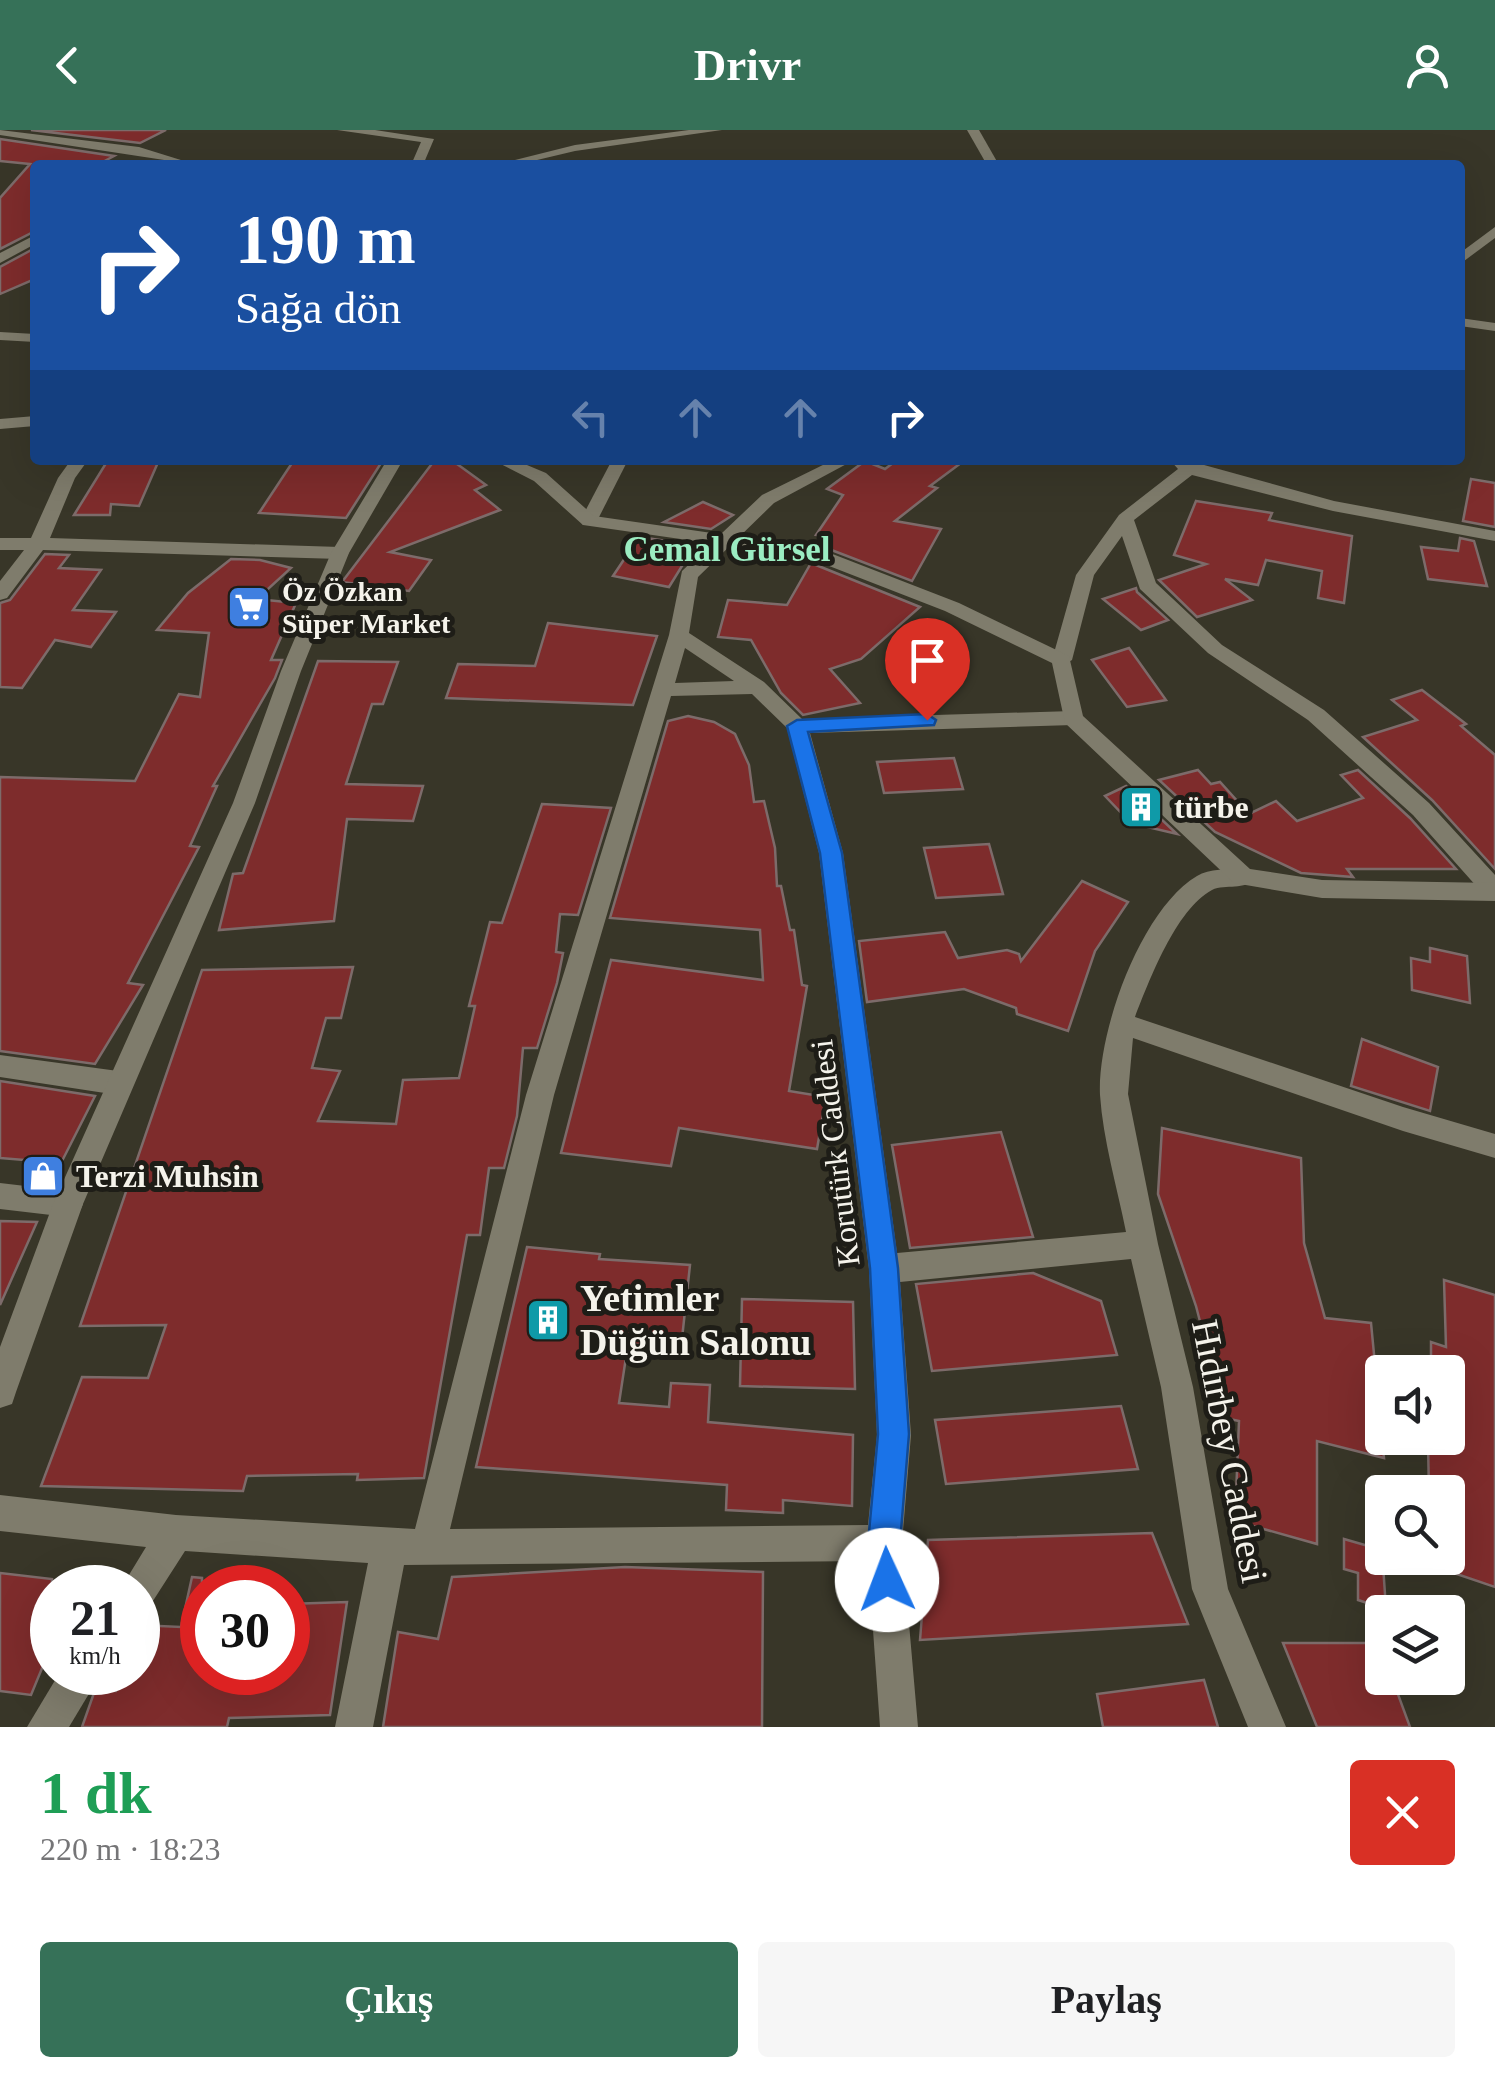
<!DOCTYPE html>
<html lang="tr">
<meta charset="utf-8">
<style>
:root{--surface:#fff;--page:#f6f6f6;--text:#202124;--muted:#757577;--accent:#367158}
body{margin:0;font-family:Georgia,serif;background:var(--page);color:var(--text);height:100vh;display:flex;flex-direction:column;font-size:38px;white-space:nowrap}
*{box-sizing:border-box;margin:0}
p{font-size:32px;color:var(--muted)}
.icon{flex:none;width:55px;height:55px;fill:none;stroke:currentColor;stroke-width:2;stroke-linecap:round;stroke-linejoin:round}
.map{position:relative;height:1597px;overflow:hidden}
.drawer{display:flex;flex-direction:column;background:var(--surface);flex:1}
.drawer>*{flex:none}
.banner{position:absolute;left:30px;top:30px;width:1435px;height:305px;border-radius:10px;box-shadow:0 10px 40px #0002;background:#1a4fa0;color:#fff;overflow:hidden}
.fabs{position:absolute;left:1365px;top:1225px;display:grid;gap:20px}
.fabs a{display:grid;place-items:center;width:100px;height:100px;border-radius:10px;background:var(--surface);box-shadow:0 10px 40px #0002;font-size:50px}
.speed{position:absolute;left:30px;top:1435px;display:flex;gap:20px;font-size:50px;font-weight:700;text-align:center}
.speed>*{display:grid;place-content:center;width:130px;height:130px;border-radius:50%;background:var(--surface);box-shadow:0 10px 40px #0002;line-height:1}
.speed small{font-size:25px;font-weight:400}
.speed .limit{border:15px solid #d22;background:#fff;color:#111}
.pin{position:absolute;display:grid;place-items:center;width:85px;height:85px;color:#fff;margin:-102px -42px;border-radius:50% 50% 50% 0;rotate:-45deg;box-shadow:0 0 10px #0007}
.pin .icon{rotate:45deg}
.me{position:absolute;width:110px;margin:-55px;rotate:358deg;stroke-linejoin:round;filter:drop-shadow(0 0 8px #0008)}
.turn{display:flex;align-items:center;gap:35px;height:210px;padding:0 40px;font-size:45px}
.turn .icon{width:130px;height:130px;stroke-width:2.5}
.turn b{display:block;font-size:70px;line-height:85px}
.lanes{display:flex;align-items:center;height:95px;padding:0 40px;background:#0003;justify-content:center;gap:50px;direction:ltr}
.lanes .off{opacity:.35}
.round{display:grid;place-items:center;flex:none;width:105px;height:105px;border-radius:10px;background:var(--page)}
.headline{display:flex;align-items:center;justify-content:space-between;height:170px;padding:0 40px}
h1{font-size:60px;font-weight:700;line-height:75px;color:#1e9e55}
.cta{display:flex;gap:20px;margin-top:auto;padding:20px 40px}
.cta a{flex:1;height:115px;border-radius:10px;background:var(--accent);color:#fff;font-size:40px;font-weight:700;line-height:115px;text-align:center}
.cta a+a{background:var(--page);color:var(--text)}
header{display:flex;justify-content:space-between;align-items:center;height:130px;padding:0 40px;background:var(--accent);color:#fff;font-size:45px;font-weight:700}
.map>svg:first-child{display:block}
</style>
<header><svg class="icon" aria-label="back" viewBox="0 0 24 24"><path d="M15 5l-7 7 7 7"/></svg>Drivr<svg class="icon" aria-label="person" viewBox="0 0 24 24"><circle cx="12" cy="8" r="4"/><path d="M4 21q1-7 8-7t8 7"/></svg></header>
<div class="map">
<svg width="1495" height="1597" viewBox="0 0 1495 1597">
<rect width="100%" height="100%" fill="#383628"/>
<g fill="#7e2c2c" stroke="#7d6b6a" stroke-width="2.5">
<polygon points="31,0 166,0 140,13"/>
<polygon points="0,9 114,26 97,35 35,34 35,101 0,119 0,68 30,34 0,31"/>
<polygon points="35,118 35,149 0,164 0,137"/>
<polygon points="108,330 159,330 139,376 111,374 110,385 74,385"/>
<polygon points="294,330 383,330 346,388 259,383"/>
<polygon points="897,330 965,330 930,356 937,358 895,391 941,399 912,451 821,416 826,407 816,405 843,365 827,359 865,331 885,339"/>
<polygon points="434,331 457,334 486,355 475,360 500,380 390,422 431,430 409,461 342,452"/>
<polygon points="1471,349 1495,353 1495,397 1463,391"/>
<polygon points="1196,371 1272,383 1269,390 1352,406 1344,473 1318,468 1322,441 1266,430 1258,455 1225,449 1252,470 1197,487 1159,450 1206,434 1174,425"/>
<polygon points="703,372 733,385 711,399 664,392"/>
<polygon points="639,407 695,415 669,457 613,446"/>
<polygon points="1460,408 1474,411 1487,456 1428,449 1421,417 1458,421"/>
<polygon points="45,424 69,425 59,438 101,440 73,480 116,482 91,517 55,510 22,558 0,557 0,473 10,470"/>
<polygon points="231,429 260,430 291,438 257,469 296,473 271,530 282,530 275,548 213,656 217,656 190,716 199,717 128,853 143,855 95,934 0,921 0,647 135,651 179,564 200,567 209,503 157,500 188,463"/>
<polygon points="811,433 920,477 861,529 830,539 860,573 803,585 781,563 751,510 718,507 728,470 787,475"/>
<polygon points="1136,458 1137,462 1168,490 1141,500 1103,469"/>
<polygon points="548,493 657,506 633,575 446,568 458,534 535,536"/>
<polygon points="1129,518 1166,570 1127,577 1092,530"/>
<polygon points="318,531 398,532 383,574 372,574 346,654 423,656 413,691 347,689 334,791 219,800 233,744 243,743"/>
<polygon points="1422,560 1466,594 1461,596 1495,625 1495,739 1432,670 1363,607 1417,590 1392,570"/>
<polygon points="688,586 714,592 735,604 749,635 754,672 764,671 775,718 777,756 781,756 790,800 794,800 802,855 807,856 789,961 826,967 817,1019 679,998 671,1036 561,1023 611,830 763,850 760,800 610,788 668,591"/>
<polygon points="954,628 963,659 884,663 877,632"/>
<polygon points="1198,640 1211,654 1220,652 1249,684 1276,671 1297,691 1363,668 1341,645 1358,640 1410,688 1456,739 1347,739 1353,747 1301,743 1215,702 1159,650"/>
<polygon points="1126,656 1177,704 1131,693 1105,666"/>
<polygon points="542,674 611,678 578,785 560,784 556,822 563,823 557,853 537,918 523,918 517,986 504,1038 489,1038 480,1105 467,1105 424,1348 357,1350 358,1344 247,1346 243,1361 41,1356 82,1247 148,1248 166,1195 80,1196 202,840 353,837 341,888 326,888 312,938 340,941 318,991 396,994 403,950 459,948 475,876 469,876 490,792 502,793"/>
<polygon points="989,714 1003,764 936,768 924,718"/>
<polygon points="1082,751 1128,772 1095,821 1068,901 1017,884 1016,878 964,859 867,872 859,811 945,802 958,828 1007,820 1019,824 1021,831"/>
<polygon points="1430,818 1467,826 1470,873 1412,860 1411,828 1430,832"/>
<polygon points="1362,909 1438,937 1430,981 1351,956"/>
<polygon points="0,951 95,966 61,1033 0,1028"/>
<polygon points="1162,998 1301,1028 1304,1113 1325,1188 1371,1193 1384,1328 1317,1311 1317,1414 1235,1391 1239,1291 1225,1288 1196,1176 1158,1064"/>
<polygon points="1001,1002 1033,1107 910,1118 892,1015"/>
<polygon points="0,1091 37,1092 0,1175"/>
<polygon points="527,1117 600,1124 599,1129 690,1135 681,1218 628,1214 619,1273 669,1277 671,1253 710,1255 708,1292 853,1305 852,1376 783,1370 783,1383 726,1380 727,1355 476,1337"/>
<polygon points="1033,1143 1101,1171 1117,1225 932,1241 916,1154"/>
<polygon points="1444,1150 1495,1165 1495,1457 1448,1441 1448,1362 1429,1362 1428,1314 1448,1320 1448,1242 1431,1242 1431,1212 1446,1217"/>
<polygon points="742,1169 853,1172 855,1259 740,1256"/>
<polygon points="1121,1276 1138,1339 946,1354 935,1290"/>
<polygon points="1152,1403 1188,1494 920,1510 928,1410"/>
<polygon points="1344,1409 1382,1420 1386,1479 1358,1470 1358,1443 1344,1439"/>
<polygon points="625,1437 763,1442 762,1597 383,1597 398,1502 438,1509 452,1447"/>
<polygon points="0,1443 52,1449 52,1514 31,1565 0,1561"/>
<polygon points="192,1447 202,1448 202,1542 288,1542 288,1474 347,1472 330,1585 229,1588 227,1597 82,1597 95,1560 116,1561 122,1542 138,1542 138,1495 181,1497"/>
<polygon points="1283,1513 1382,1513 1382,1548 1392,1548 1410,1597 1317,1597"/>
<polygon points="1204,1550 1218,1597 1103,1597 1097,1564"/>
</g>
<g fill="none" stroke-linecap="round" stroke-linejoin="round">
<g fill="#7f7c6c" fill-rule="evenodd">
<polygon points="337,0 375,0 434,9 423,35 411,35 421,12"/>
<polygon points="689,0 722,0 575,21 516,35 495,35 575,15"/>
<polygon points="967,0 979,0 999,35 987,35"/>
<polygon points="1495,97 1495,108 1460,134 1460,123"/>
<polygon points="35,105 35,114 0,133 0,123"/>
<polygon points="1460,188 1495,193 1495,201 1460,196"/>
<polygon points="0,202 35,204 35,212 0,210"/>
<polygon points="35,286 35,296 0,299 0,289"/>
<polygon points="71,330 88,330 75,348 50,408 340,417 349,423 340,429 43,420 7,468 0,470 0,451 24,420 0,420 0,408 31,408 58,348"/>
<polygon points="612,330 628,330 595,395 583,395 580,391"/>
<path d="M833 330H854L774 373 698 447 689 503 764 552 802 589 1073 581 1084 588 1073 595 810 603 843 723 897 1123 1126 1102C1117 1057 1103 1010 1100 965 1097 902 1141 779 1197 746 1209 738 1229 740 1243 738L1255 747C1245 762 1226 753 1212 760 1176 779 1149 851 1135 887L1403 977 1495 1004V1028L1403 1001 1133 908 1128 964 1158 1114 1193 1257 1228 1459 1286 1597H1248L1192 1459 1161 1257 1131 1129 900 1152 911 1305 902 1413 918 1597H880L868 1431 404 1435 373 1597H335L368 1433 185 1421 151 1474 138 1479V1458H121L146 1417 0 1401V1365L176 1385 415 1399 526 965 669 505 682 441 762 365ZM685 518 734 551 675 553ZM752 564 787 598 819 723 869 1139 877 1305 868 1395 450 1399 554 965 671 566Z"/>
<polygon points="1170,330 1186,330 1334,371 1495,401 1495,411 1333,381 1192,345 1134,390 1156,453 1222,515 1324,580 1429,673 1495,745 1495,770 1486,767 1413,685 1308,590 1208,523 1140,459 1122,406 1094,445 1072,530 1062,536 1055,534 1052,530 1076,445 1119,385 1178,339"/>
<polygon points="0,925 118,941 128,945 132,953 128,961 118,965 0,947"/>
<polygon points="0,1053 68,1061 79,1065 83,1074 79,1083 68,1087 0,1079"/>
<polygon points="60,1542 102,1542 69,1597 27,1597"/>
</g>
<g fill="#7f7c6c" fill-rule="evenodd">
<polygon points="0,0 139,17 197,35 0,5"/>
<polygon points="387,330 403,330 349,423 301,541 255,673 83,1074 16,1262 12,1274 0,1278 0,1217 53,1074 233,673 281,541 331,423"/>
<polygon points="493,330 515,330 546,343 594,386 817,418 959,473 1069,526 1083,586 1250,739 1322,750 1495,753 1495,771 1322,768 1234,753 1065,593 1052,533 945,481 806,427 583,395 534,351"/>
</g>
</g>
<polygon fill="#1a73e8" stroke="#114b97" stroke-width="2.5" points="927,584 936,590 934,595 808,602 842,723 898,1138 909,1304 900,1413 904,1450 899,1462 887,1466 876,1462 868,1413 878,1304 870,1138 820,723 787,596 797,590"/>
<defs>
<g id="supermarket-square" transform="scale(2.25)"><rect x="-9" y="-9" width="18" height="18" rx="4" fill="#3f7fe0" stroke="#1e1d17"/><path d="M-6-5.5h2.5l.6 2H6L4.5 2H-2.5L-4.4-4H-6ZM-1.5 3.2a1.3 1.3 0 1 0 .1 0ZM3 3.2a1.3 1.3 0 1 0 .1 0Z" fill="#fff"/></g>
<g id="building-square" transform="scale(2.25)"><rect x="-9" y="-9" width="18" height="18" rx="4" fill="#0f9aa8" stroke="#1e1d17"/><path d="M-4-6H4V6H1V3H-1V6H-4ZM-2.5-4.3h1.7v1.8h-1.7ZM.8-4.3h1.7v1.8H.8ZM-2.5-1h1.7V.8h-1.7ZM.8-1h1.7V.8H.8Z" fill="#fff"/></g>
<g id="shop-square" transform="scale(2.25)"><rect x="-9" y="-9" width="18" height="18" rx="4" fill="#3f7fe0" stroke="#1e1d17"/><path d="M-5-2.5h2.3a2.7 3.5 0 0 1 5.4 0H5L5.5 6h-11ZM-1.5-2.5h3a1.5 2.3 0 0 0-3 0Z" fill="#fff"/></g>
</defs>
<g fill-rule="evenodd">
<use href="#supermarket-square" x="249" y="477"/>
<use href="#building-square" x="1141" y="677"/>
<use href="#shop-square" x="43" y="1046"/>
<use href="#building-square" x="548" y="1190"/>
</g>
<g text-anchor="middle" stroke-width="10" stroke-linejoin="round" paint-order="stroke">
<g font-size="28" font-weight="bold" fill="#f5f3eb" stroke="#1e1d17" text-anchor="start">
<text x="282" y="471">Öz Özkan<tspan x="282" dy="32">Süper Market</tspan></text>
</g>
<g font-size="32" font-weight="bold" fill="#f5f3eb" stroke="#1e1d17" text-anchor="start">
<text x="1174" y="688">türbe</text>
<text x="76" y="1057">Terzi Muhsin</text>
</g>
<g font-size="32" fill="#f5f3eb" stroke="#1e1d17">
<text transform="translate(835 1023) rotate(-97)" y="11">Korutürk Caddesi</text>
</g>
<g font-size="35" font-weight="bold" fill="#9bedc2" stroke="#1e1d17">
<text x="727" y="431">Cemal Gürsel</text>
</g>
<g font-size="38" font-weight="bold" fill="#f5f3eb" stroke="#1e1d17" text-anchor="start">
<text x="580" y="1181">Yetimler<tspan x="580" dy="44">Düğün Salonu</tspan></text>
</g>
<g font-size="38" fill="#f5f3eb" stroke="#1e1d17">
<text transform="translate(1230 1321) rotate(79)" y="13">Hıdırbey Caddesi</text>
</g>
</g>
</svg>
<div class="fabs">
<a><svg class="icon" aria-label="sound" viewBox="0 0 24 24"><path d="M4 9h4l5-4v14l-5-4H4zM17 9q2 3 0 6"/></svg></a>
<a><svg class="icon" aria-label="search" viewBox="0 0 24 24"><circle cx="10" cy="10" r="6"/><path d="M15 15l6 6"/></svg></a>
<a><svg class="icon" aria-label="layers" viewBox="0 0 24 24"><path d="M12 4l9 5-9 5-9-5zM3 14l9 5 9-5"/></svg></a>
</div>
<div class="speed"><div>21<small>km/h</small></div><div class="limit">30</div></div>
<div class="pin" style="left:927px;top:590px;background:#d93025"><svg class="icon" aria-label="arrive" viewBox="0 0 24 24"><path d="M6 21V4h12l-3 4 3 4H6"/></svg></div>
<svg class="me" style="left:887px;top:1450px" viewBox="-20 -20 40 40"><circle r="19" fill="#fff"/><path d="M0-13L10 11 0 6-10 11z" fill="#1a73e8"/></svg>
<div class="banner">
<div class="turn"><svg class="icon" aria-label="right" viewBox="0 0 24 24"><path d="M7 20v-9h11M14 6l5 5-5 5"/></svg><div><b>190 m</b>Sağa dön</div></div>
<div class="lanes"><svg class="icon off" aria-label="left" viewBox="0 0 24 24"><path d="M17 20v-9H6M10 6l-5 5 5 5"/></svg><svg class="icon off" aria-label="ahead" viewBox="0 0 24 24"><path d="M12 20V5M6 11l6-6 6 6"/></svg><svg class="icon off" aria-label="ahead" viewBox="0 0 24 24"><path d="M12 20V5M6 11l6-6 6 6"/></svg><svg class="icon" aria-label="right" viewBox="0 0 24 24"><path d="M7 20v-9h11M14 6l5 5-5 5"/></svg></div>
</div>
</div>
<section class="drawer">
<div class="headline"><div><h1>1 dk</h1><p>220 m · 18:23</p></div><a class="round" style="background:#d93025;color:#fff"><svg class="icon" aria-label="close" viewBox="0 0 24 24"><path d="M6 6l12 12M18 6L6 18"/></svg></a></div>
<div class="cta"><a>Çıkış</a><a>Paylaş</a></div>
</section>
